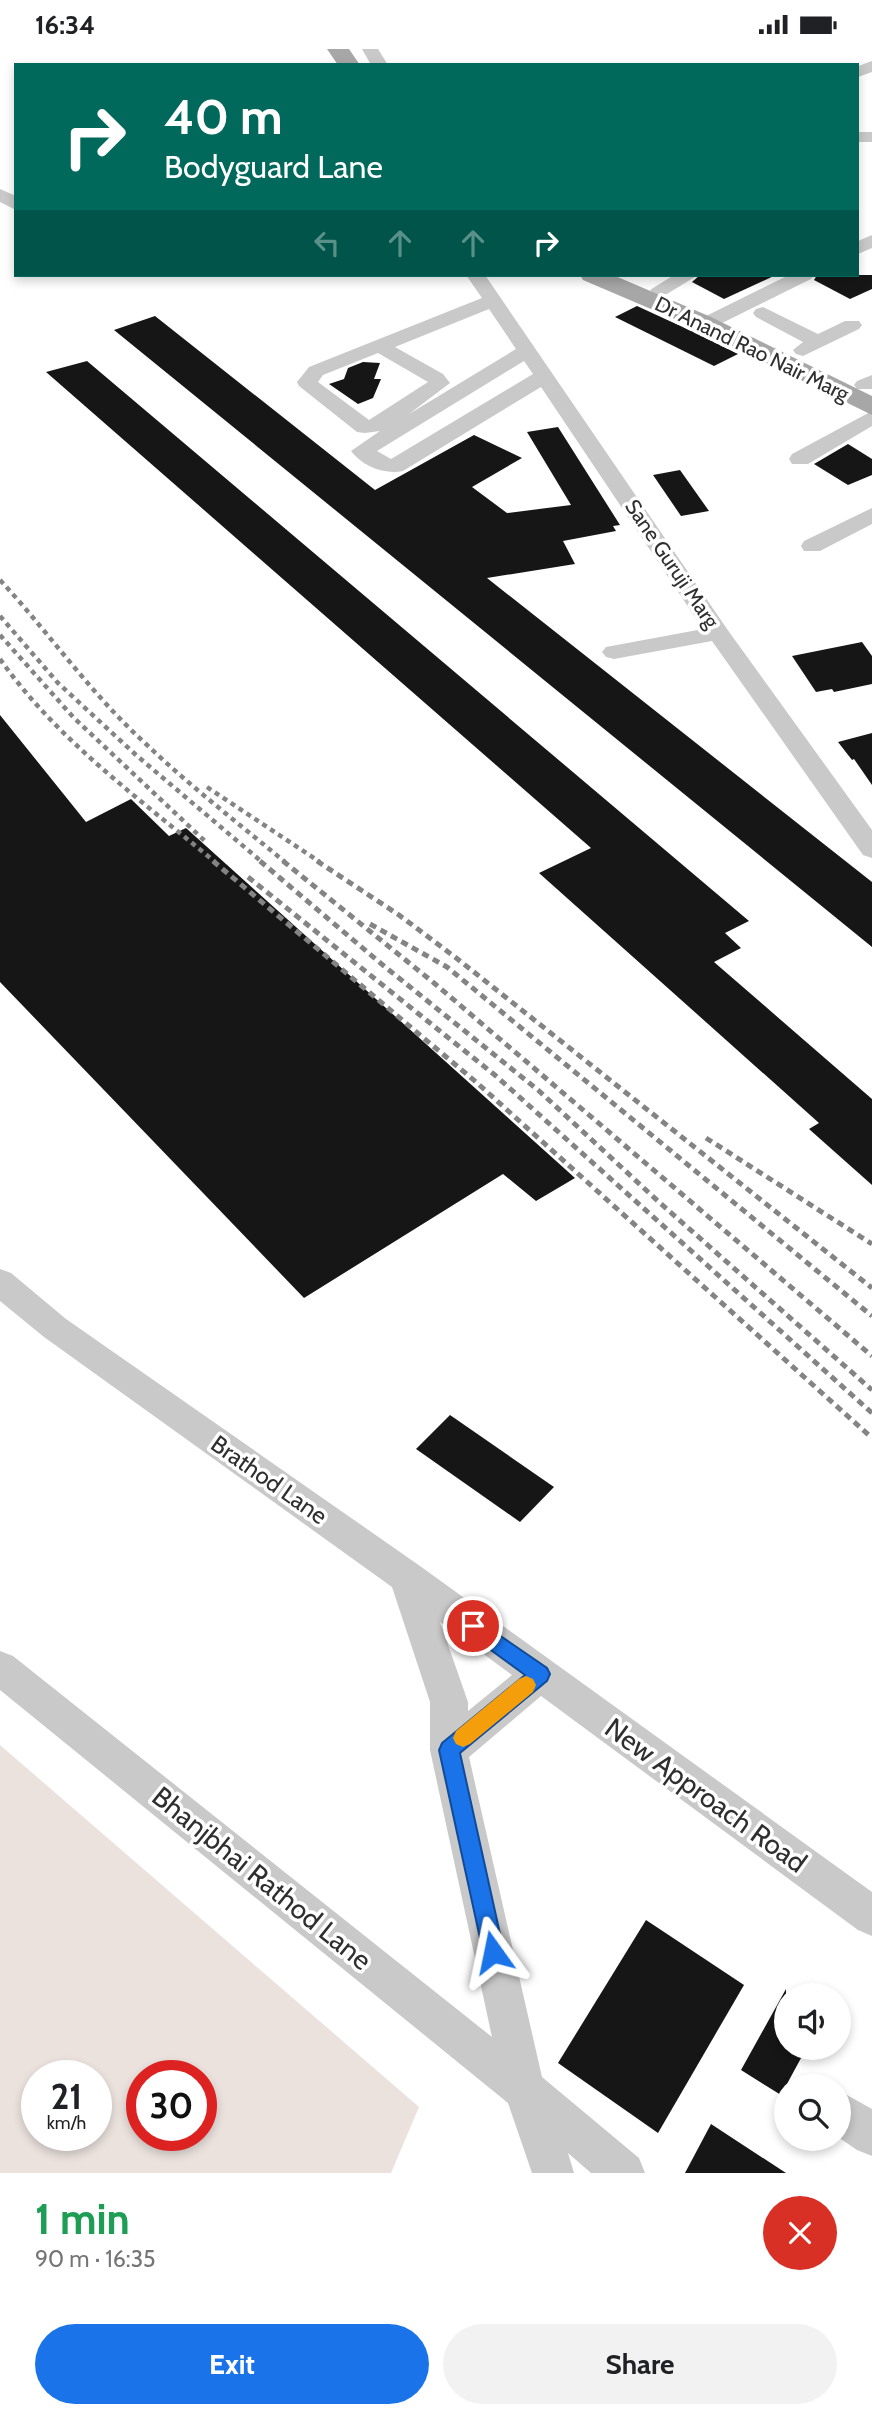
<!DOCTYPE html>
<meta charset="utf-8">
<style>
:root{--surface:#fff;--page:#f2f2f2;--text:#202124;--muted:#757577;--accent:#1a73e8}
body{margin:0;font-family:Cabin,sans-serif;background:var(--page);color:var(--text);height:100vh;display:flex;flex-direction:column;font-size:26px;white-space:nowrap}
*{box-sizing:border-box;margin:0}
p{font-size:23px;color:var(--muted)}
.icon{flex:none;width:38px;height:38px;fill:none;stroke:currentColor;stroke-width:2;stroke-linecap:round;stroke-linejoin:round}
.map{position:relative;height:2124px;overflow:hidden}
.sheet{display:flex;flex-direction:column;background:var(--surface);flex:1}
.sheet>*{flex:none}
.guide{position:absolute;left:14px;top:14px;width:845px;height:214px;border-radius:0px;box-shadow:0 4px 10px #0003;background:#00695c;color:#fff;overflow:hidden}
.tools{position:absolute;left:774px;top:1934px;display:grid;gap:14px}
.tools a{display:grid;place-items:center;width:77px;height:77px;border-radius:50%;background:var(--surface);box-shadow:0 4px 10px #0003;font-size:35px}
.speed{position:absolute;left:21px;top:2011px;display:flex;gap:14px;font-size:35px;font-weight:700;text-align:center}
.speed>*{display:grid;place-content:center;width:91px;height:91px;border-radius:50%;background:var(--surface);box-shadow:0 4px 10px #0003;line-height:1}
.speed small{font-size:18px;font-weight:400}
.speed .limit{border:10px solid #d22;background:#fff;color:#111}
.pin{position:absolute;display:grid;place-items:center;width:60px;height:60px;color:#fff;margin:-30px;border:4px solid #fff;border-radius:50%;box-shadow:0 2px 7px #0007}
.me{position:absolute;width:77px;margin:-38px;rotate:348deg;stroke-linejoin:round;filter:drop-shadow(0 0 5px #0008)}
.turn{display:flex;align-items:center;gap:24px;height:147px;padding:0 35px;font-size:32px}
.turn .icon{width:91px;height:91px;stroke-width:2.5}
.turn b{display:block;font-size:49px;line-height:60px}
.lanes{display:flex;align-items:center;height:66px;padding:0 35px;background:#0003;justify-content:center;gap:35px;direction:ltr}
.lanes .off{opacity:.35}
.round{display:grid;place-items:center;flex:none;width:74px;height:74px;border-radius:37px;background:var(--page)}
.headline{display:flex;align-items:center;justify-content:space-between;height:119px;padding:0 35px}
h1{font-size:42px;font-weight:800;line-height:52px;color:#1e9e55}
.cta{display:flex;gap:14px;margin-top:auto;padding:14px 35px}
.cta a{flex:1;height:80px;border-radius:42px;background:var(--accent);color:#fff;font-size:28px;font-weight:800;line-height:80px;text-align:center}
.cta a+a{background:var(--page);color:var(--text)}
.status{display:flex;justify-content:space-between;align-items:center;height:49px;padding:0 35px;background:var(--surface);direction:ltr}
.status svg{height:19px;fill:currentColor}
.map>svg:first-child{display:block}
</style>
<div class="status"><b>16:34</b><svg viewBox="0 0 49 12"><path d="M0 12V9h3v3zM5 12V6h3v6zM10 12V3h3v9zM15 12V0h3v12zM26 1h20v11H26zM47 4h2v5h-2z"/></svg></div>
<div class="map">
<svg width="872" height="2124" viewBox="0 0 872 2124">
<rect width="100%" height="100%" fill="#fff"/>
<path fill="#ebe2de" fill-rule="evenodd" d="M0 1696 419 2058 391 2124H0ZM37 2026H96V2086H37ZM142 2026H201V2086H142Z"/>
<g fill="#161616">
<polygon points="700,226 776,226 724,250 692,233"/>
<polygon points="817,226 872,226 872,240 850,250 814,231"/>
<polygon points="637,257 687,280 738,305 714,317 615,268"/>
<polygon points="155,267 375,441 474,386 522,409 472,438 507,464 571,456 527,383 558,378 620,476 613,477 616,482 563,492 575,515 487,529 872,833 872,898 114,281"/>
<polygon points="87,312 749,872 725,884 741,899 714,913 872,1050 872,1136 809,1080 819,1074 539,824 591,799 46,323"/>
<polygon points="363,313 380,314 374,330 381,330 373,349 358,355 329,335 344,330 348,319"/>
<polygon points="848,395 872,410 872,426 848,436 814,415"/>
<polygon points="680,421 709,462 681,467 653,426"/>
<polygon points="862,593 872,607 872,635 834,643 832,640 816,643 792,607"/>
<polygon points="0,666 86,773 131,750 169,787 186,779 575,1129 536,1152 503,1125 304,1249 0,933"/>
<polygon points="872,684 872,736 854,710 852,711 838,693"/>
<polygon points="450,1366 554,1438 520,1473 416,1400"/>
<polygon points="646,1871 744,1936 658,2084 558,2014"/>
<polygon points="786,1940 786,1998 807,1998 781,2046 741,2021"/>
<polygon points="711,2075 786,2124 685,2124"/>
</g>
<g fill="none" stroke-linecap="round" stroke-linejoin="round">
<g fill="#c9c9c9" fill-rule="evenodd">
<polygon points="362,0 378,0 388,16 371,16"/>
<polygon points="872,12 872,23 858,28 858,17"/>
<rect x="858" y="83" width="14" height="10"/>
<polygon points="0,140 16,147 16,161 0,153"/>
<polygon points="872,186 872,199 858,205 858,192"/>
<path d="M466 226H485L727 580 872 781V809L863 806 712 592 614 610 606 608 602 603 606 598 703 580 541 338 403 422C385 426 362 417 351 402L380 382 365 384 357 383 299 337 297 333 309 318 482 249ZM489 260 516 300 409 365 450 334 443 325 395 298ZM378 304 428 333 369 371 318 333 323 326ZM524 312 533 325 391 410 377 402Z"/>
<polygon points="674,226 698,226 667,245 653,245 650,241"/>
<polygon points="789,226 814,226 811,230 712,279 698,279 695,275 698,271"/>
<polygon points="763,258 818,285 845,272 859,272 862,276 859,280 803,307 796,305 793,301 803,293 756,268 753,264 756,260"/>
<polygon points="872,326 872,340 857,340 854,336 857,332"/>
<polygon points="872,362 872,377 808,415 792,415 789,410 792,405"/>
<polygon points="872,459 872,475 820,502 804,502 801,497 804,492"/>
<path d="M0 1220 11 1224 66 1270 420 1517 872 1843V1887L858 1881 541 1647 469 1708 542 2028 639 2109 645 2124H591L568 2104 574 2124H532L508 2054 0 1641V1602L13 1607 492 1988 430 1701V1653L392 1538 44 1288 0 1252ZM440 1573 512 1626 468 1662V1653Z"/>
<polygon points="838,2041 872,2060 872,2107 857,2101 838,2088"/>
</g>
<g fill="#a7a7a7" fill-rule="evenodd">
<polygon points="327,0 349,0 360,16 338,16"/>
<polygon points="580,226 613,226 711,268 872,347 872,366 693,278 583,231"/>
</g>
<g stroke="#848484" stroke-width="4.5" stroke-dasharray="5 4.5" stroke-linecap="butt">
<path d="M0 531C50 585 91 645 146 695 190 737 238 774 285 813"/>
<polyline points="0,567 58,634 136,706 262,813"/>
<polyline points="0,586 74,669 207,794"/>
<path d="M0 610C57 691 140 750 215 813"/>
<polyline points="207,738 320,813"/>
</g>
<g stroke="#848484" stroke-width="5" stroke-dasharray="7 5" stroke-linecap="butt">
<polyline points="213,812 476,1033 872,1389"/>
<polyline points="260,812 384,917 538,1041 660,1154 872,1341"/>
<polyline points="283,812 434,934 872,1307"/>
<polyline points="317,812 399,866 455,908 872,1239"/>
<polyline points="248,828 496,1027 872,1364"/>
<polyline points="370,875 447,918 872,1267"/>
<polyline points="706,1089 872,1195"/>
</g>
</g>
<polygon fill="#1a73e8" stroke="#114b97" stroke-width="2" points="473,1568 547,1619 550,1625 547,1632 460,1704 504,1903 501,1911 493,1914 486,1911 483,1903 439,1701 442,1694 525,1626 466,1583 464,1577 466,1571"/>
<polygon fill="#f59e0b" points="526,1627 533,1630 536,1636 533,1643 470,1695 463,1698 456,1695 453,1689 456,1682 519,1630"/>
<g text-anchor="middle" stroke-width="7" stroke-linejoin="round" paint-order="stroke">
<g font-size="21" fill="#2f2f2f" stroke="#fff">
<text transform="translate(752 300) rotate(26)" y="7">Dr Anand Rao Nair Marg</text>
<text transform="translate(672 515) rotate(56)" y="7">Sane Guruji Marg</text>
</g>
<g font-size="24" fill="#2f2f2f" stroke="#fff">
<text transform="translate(269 1431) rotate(35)" y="8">Brathod Lane</text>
</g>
<g font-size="28" fill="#2f2f2f" stroke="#fff">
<text transform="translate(706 1746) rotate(36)" y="10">New Approach Road</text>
<text transform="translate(262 1829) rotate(39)" y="10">Bhanjbhai Rathod Lane</text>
</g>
</g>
</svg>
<div class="tools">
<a><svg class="icon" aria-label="sound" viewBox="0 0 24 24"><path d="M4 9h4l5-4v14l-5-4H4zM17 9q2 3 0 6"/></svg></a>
<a><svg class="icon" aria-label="search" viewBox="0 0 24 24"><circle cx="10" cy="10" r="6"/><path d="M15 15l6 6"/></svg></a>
</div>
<div class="speed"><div>21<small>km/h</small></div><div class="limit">30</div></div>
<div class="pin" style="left:473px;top:1577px;background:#d93025"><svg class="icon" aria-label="arrive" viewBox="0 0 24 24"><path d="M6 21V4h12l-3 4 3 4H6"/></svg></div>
<svg class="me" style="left:493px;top:1903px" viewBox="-20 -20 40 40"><path d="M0-17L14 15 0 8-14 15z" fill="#1a73e8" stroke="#fff" stroke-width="4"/></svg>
<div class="guide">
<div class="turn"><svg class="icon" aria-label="right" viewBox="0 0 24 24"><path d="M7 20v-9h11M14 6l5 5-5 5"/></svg><div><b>40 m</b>Bodyguard Lane</div></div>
<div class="lanes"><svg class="icon off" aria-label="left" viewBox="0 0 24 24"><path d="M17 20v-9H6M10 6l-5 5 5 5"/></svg><svg class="icon off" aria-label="ahead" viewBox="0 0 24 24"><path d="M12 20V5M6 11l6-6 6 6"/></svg><svg class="icon off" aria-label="ahead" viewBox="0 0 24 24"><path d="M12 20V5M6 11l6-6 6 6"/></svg><svg class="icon" aria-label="right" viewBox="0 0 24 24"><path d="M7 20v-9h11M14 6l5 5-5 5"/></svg></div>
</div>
</div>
<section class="sheet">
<div class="headline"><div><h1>1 min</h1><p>90 m · 16:35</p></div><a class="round" style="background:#d93025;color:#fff"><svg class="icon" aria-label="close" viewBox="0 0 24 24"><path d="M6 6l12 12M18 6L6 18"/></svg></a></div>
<div class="cta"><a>Exit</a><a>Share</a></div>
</section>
